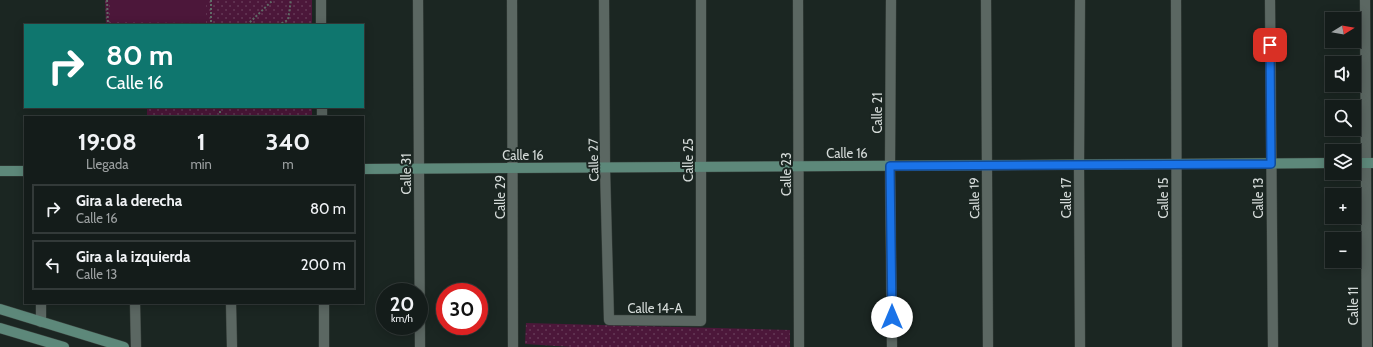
<!DOCTYPE html>
<html lang="es">
<meta charset="utf-8">
<style>
:root{--surface:#141c1a;--page:#212927;--text:#f1f3f6;--muted:#9da1a2;--line:#333a39}
body{margin:0;font-family:Cabin,sans-serif;background:var(--page);color:var(--text);height:100vh;display:flex;flex-direction:column;font-size:15px;white-space:nowrap}
*{box-sizing:border-box;margin:0}
p{font-size:13px;color:var(--muted)}
.icon{flex:none;width:22px;height:22px;fill:none;stroke:currentColor;stroke-width:2;stroke-linecap:round;stroke-linejoin:round}
.map{position:relative;flex:1;overflow:hidden}
.details{position:absolute;left:24px;top:116px;width:340px;height:188px;display:flex;flex-direction:column;background:var(--surface);border-radius:0px;box-shadow:0 2px 10px #0003,0 0 0 1px var(--line)}
.details>*{flex:none}
.banner{position:absolute;left:24px;top:24px;width:340px;height:84px;border-radius:0px;box-shadow:0 2px 10px #0003,0 0 0 1px var(--line);background:#0f766e;color:#fff;overflow:hidden}
.needle{width:26px;rotate:79deg}
.fabs{position:absolute;left:1325px;top:12px;display:grid;gap:8px}
.fabs a{display:grid;place-items:center;width:36px;height:36px;border-radius:0px;background:var(--surface);box-shadow:0 2px 10px #0003,0 0 0 1px var(--line);font-size:20px}
.speed{position:absolute;left:376px;top:283px;display:flex;gap:8px;font-size:20px;font-weight:700;text-align:center}
.speed>*{display:grid;place-content:center;width:52px;height:52px;border-radius:50%;background:var(--surface);box-shadow:0 2px 10px #0003,0 0 0 1px var(--line);line-height:1}
.speed small{font-size:10px;font-weight:400}
.speed .limit{border:6px solid #d22;background:#fff;color:#111}
.pin{position:absolute;display:grid;place-items:center;width:34px;height:34px;color:#fff;margin:-17px;border-radius:8px;box-shadow:0 2px 6px #0006}
.me{position:absolute;width:44px;margin:-22px;rotate:0deg;stroke-linejoin:round;filter:drop-shadow(0 0 3px #0008)}
.turn{display:flex;align-items:center;gap:14px;height:84px;padding:0 16px;font-size:18px}
.turn .icon{width:52px;height:52px;stroke-width:2.5}
.turn b{display:block;font-size:28px;line-height:34px}
.eta{display:flex;justify-content:space-evenly;align-items:center;height:68px;text-align:center}
.eta b{font-size:24px;font-weight:700;line-height:28px}
ul{padding:0;list-style:none}
li{display:flex;align-items:center;gap:12px;height:50px;margin:0 8px 6px;padding:0 8px;border:2px solid var(--line);border-radius:0px}
li div{flex:1}
li b{display:block;font-size:15px}
li em{font-style:normal}
.map>svg:first-child{display:block}
</style>
<div class="map">
<svg width="1373" height="347" viewBox="0 0 1373 347">
<defs>
<pattern id="park-dots" width="8" height="8" patternUnits="userSpaceOnUse"><rect width="8" height="8" fill="#4c173a"/><path d="M2 2h.1M6 6h.1" fill="none" stroke="#653856" stroke-width="1.8" stroke-linecap="round"/></pattern>
</defs>
<rect width="100%" height="100%" fill="#1b2622"/>
<g fill="url(#park-dots)">
<polygon points="105,0 312,0 312,25 106,25"/>
<rect x="147" y="107" width="165" height="10"/>
<polygon points="526,323 790,330 790,347 572,347 525,344"/>
</g>
<polygon fill="#4c173a" points="110,0 206,0 206,23 110,22"/>
<g fill="none" stroke-linecap="round" stroke-linejoin="round">
<g stroke="#38403c" stroke-width="11">
<g id="street">
<polyline points="321,0 321,25"/>
<polyline points="418,0 420,347"/>
<polyline points="512,0 513,347"/>
<polyline points="604,0 605,168 609,320 701,321 701,0"/>
<polyline points="798,0 799,347"/>
<polyline points="891,0 890,166 892,347"/>
<polyline points="986,0 988,347"/>
<polyline points="1176,0 1177,347"/>
<polyline points="1270,0 1273,347"/>
<polyline points="1365,0 1367,347"/>
<polyline points="322,107 322,117"/>
<polyline points="135,303 136,347"/>
<polyline points="231,303 232,347"/>
<polyline points="324,303 324,347"/>
<polyline points="41,322 41,303"/>
<polyline points="1080,347 1079,165 1080,0"/>
</g>
</g>
<g stroke="#38403c" stroke-width="11">
<g id="secondary">
<polyline points="1354,163 1373,163"/>
<polyline points="363,169 1332,163"/>
<polyline points="0,171 25,171"/>
<polyline points="0,309 124,347"/>
<polyline points="0,328 64,347"/>
</g>
</g>
<g stroke="#616b67" stroke-width="2" stroke-dasharray="2 2" stroke-linecap="butt">
<polyline points="107,0 108,25"/>
<polyline points="211,0 211,25"/>
<polyline points="247,25 273,0"/>
<polyline points="278,25 288,20 291,0"/>
<polyline points="220,107 220,117"/>
</g>
<use href="#street" stroke="#5b6762" stroke-width="10"/>
<use href="#secondary" stroke="#5d887a" stroke-width="10"/>
</g>
<g fill="none" stroke-linecap="round" stroke-linejoin="round">
<g stroke="#114b97" stroke-width="10">
<polyline id="route" points="892,317 890,166 1271,164 1270,45"/>
</g>
<use href="#route" stroke="#1a73e8" stroke-width="7"/>
</g>
<g text-anchor="middle" stroke-width="4" stroke-linejoin="round" paint-order="stroke">
<g font-size="13" fill="#d5dbd9" stroke="#1b2622">
<text transform="translate(877 113) rotate(-90)" y="5">Calle 21</text>
<text x="847" y="158">Calle 16</text>
<text x="523" y="160">Calle 16</text>
<text transform="translate(593 160) rotate(-91)" y="5">Calle 27</text>
<text transform="translate(688 160) rotate(-90)" y="5">Calle 25</text>
<text transform="translate(406 174) rotate(-90)" y="5">Calle 31</text>
<text transform="translate(786 174) rotate(-90)" y="5">Calle 23</text>
<text transform="translate(500 197) rotate(-90)" y="5">Calle 29</text>
<text transform="translate(974 198) rotate(-91)" y="5">Calle 19</text>
<text transform="translate(1066 198) rotate(-90)" y="5">Calle 17</text>
<text transform="translate(1163 198) rotate(-90)" y="5">Calle 15</text>
<text transform="translate(1258 198) rotate(-90)" y="5">Calle 13</text>
<text transform="translate(1353 306) rotate(-90)" y="5">Calle 11</text>
<text x="655" y="313">Calle 14-A</text>
</g>
</g>
</svg>
<div class="fabs">
<a><svg class="needle" viewBox="-14 -14 28 28"><path d="M0-13l5 13h-10z" fill="#e53935"/><path d="M0 13l5-13h-10z" fill="#9da1a2"/></svg></a>
<a><svg class="icon" aria-label="sound" viewBox="0 0 24 24"><path d="M4 9h4l5-4v14l-5-4H4zM17 9q2 3 0 6"/></svg></a>
<a><svg class="icon" aria-label="search" viewBox="0 0 24 24"><circle cx="10" cy="10" r="6"/><path d="M15 15l6 6"/></svg></a>
<a><svg class="icon" aria-label="layers" viewBox="0 0 24 24"><path d="M12 4l9 5-9 5-9-5zM3 14l9 5 9-5"/></svg></a>
<a>+</a>
<a>−</a>
</div>
<div class="speed"><div>20<small>km/h</small></div><div class="limit">30</div></div>
<div class="pin" style="left:1270px;top:45px;background:#d93025"><svg class="icon" aria-label="arrive" viewBox="0 0 24 24"><path d="M6 21V4h12l-3 4 3 4H6"/></svg></div>
<svg class="me" style="left:892px;top:317px" viewBox="-20 -20 40 40"><circle r="19" fill="#fff"/><path d="M0-13L10 11 0 6-10 11z" fill="#1a73e8"/></svg>
<div class="banner">
<div class="turn"><svg class="icon" aria-label="right" viewBox="0 0 24 24"><path d="M7 20v-9h11M14 6l5 5-5 5"/></svg><div><b>80 m</b>Calle 16</div></div>
</div>
<section class="details">
<div class="eta">
<div><b>19:08</b><p>Llegada</p></div>
<div><b>1</b><p>min</p></div>
<div><b>340</b><p>m</p></div>
</div>
<ul>
<li><svg class="icon" aria-label="right" viewBox="0 0 24 24"><path d="M7 20v-9h11M14 6l5 5-5 5"/></svg><div><b>Gira a la derecha</b><p>Calle 16</p></div><em>80 m</em></li>
<li><svg class="icon" aria-label="left" viewBox="0 0 24 24"><path d="M17 20v-9H6M10 6l-5 5 5 5"/></svg><div><b>Gira a la izquierda</b><p>Calle 13</p></div><em>200 m</em></li>
</ul>
</section>
</div>
